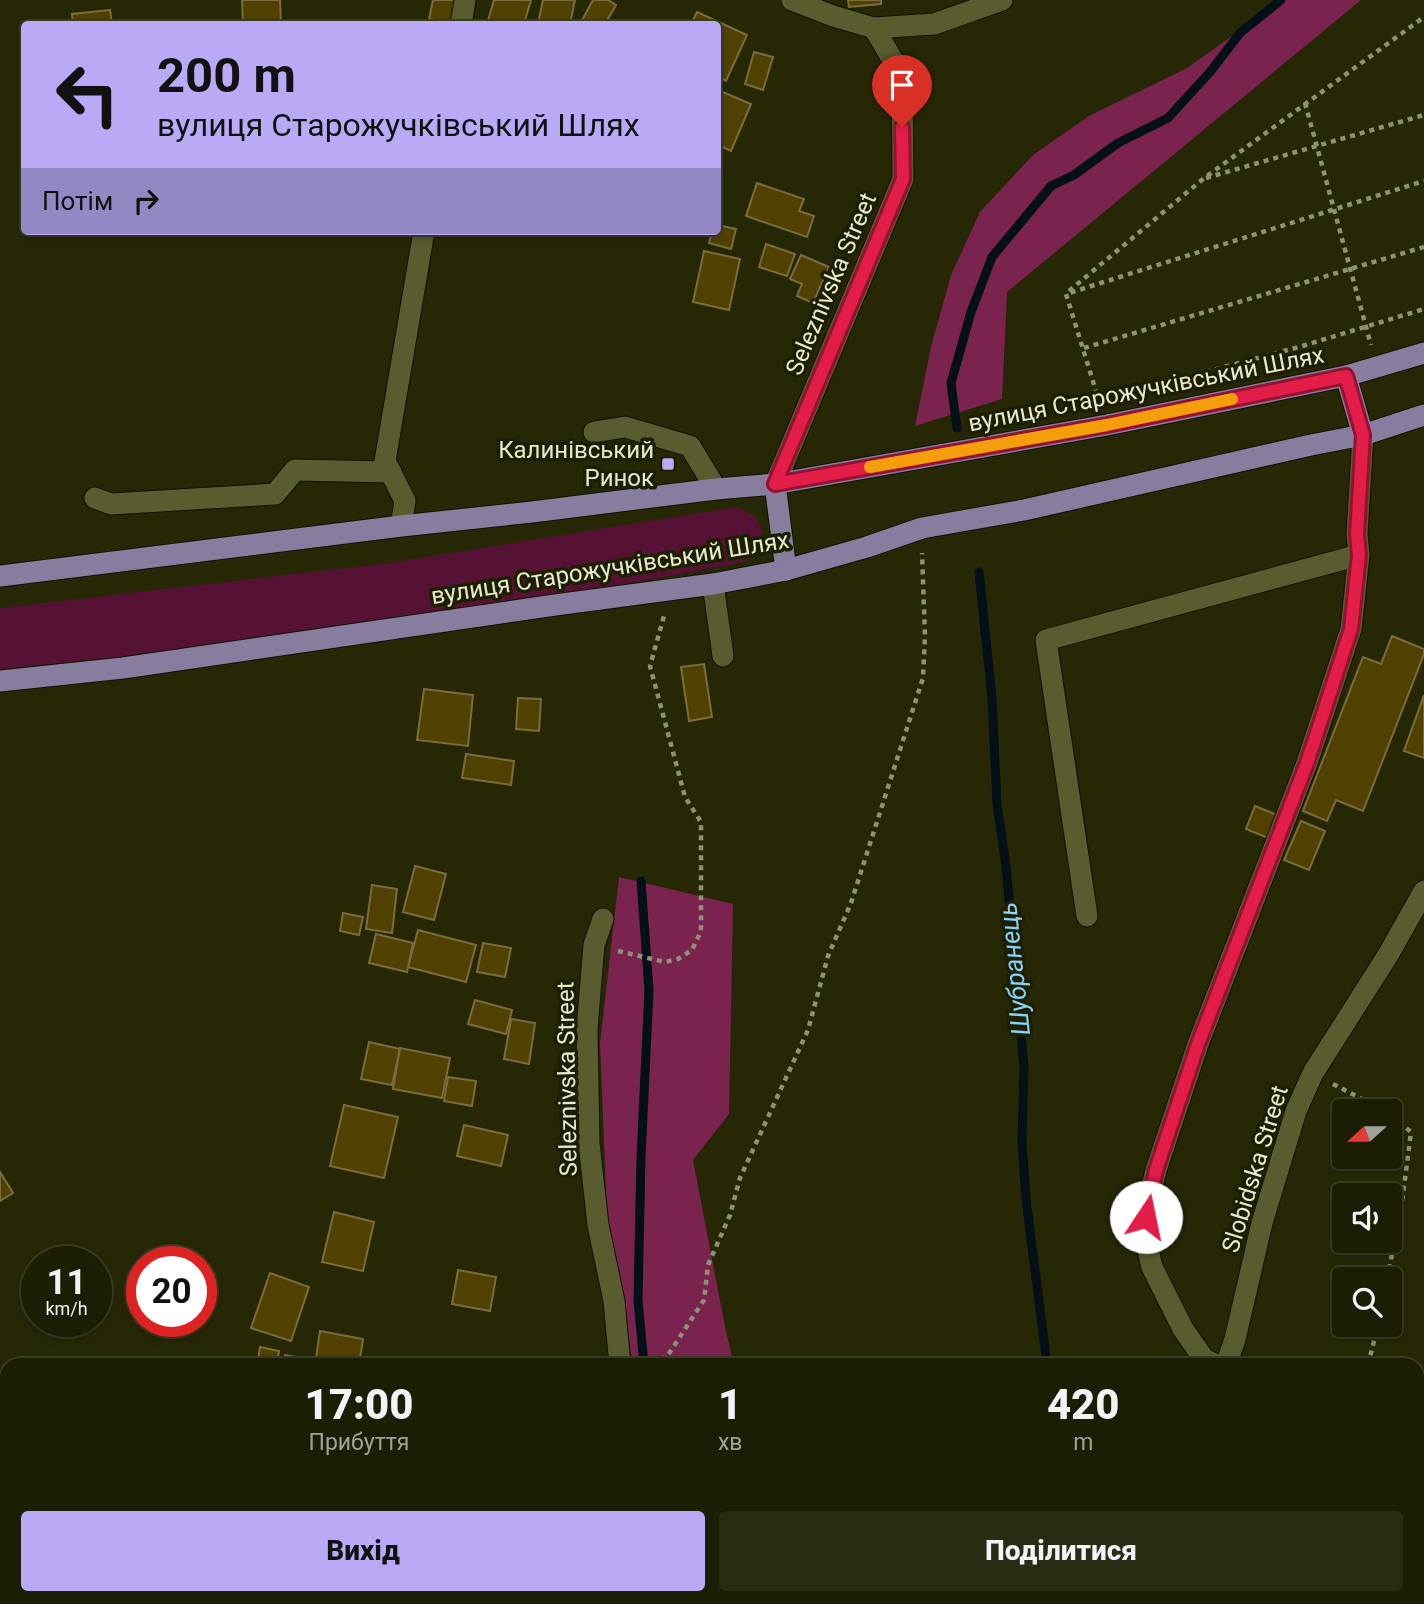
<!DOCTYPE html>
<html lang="uk">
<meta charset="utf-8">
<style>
:root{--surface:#1c1e04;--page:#292b13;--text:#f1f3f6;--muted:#a0a29a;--line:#3a3c26;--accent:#baaaf6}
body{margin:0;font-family:Roboto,sans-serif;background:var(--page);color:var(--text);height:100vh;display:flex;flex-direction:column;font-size:26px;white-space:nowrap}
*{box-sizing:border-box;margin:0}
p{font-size:23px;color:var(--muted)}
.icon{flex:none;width:38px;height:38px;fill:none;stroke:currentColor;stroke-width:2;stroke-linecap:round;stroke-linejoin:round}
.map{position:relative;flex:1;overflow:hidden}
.sheet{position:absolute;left:0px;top:1358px;width:1424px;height:247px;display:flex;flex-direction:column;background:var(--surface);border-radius:21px 21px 0 0;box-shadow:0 4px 10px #0003,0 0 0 2px var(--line)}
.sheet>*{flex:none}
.guide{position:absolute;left:21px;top:21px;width:700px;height:214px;border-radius:7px;box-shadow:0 4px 10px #0003,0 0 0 2px var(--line);background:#baaaf6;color:#111;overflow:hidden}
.needle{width:46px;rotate:249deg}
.tools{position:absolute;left:1332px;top:1099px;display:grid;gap:14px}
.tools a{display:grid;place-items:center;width:70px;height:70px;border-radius:7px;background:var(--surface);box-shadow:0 4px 10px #0003,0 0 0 2px var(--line);font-size:35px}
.speed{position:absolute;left:21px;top:1246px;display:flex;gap:14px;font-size:35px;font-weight:700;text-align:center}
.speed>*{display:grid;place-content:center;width:91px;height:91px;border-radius:50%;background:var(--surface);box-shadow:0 4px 10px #0003,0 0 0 2px var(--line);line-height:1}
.speed small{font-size:18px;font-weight:400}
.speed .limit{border:10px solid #d22;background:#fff;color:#111}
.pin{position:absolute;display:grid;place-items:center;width:60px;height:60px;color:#fff;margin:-72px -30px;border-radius:50% 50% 50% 0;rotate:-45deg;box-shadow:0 0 7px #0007}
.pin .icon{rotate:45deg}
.me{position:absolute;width:77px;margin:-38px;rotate:11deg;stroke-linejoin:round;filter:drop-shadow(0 0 5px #0008)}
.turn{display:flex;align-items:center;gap:24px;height:147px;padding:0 21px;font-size:32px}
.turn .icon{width:91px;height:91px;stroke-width:2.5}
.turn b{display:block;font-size:49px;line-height:60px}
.then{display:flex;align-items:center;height:66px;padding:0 21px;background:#0003;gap:14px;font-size:26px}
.eta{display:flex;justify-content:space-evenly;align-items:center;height:119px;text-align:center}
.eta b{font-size:42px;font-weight:800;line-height:49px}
.button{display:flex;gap:14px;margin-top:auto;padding:14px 21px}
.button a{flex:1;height:80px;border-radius:7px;background:var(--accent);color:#111;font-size:28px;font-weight:800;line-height:80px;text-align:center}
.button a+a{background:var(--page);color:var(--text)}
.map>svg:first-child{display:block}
</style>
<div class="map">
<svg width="1424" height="1604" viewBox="0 0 1424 1604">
<rect width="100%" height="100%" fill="#262805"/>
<path fill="#561235" d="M737 507C761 518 764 524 760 550L744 562 540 600 110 658 0 669V608L389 563Z"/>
<g fill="#7a234f">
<polygon points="1283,0 1361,0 1007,292 1002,399 915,426 931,347 951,275 980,212 1033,155 1089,116 1187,68"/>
<polygon points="619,877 733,904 729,1114 693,1160 725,1327 734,1365 633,1365 607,1215 600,1044"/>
<polygon points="689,1598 819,1598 825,1604 691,1604"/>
</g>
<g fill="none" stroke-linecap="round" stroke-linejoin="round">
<g stroke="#031018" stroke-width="9">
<polyline points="957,428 951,383 971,312 992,257 1051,186 1074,175 1118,143 1168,118 1210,72 1240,33 1281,0"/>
<polyline points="979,572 992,698 997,804 1006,866 1024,1068 1022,1141 1026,1199 1047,1365"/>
<polyline points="641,881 649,990 641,1157 638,1300 644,1365"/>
<polyline points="774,1598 778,1604"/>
<polyline points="1087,1598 1088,1604"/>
</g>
</g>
<g fill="#504101" stroke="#7a6c3e" stroke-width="2">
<polygon points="242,0 280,0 281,24 243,24"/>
<polygon points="433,0 457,0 453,23 429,19"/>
<polygon points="494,0 531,0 524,24 487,24"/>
<polygon points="543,0 575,0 570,24 538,23"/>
<polygon points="593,0 608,0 616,5 605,24 580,24"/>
<polygon points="848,0 881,0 881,4 849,7"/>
<polygon points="110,10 112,24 73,24 72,14"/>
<polygon points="697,12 747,35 726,81 718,77 718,24 691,24"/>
<polygon points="754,52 773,57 763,90 745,84"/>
<polygon points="718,90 751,104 731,151 718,145"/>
<polygon points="757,183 804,199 799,211 814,216 807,237 746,216"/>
<polygon points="718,225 736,229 731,249 709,243 712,231 718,231"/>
<polygon points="766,244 795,254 787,276 759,267"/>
<polygon points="704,251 740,259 729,310 693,302"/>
<polygon points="801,255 829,267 813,303 797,296 802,284 790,279"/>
<polygon points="1392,636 1424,649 1424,654 1363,811 1336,800 1327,821 1303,811 1363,657 1381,664"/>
<polygon points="704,664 712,717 689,721 681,667"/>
<polygon points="424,689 473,695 468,746 417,740"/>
<polygon points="1424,695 1424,758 1404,751"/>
<polygon points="518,698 541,699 539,731 516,729"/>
<polygon points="466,754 514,761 511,785 462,778"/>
<polygon points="1255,806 1282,817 1273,840 1246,829"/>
<polygon points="1301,821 1325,831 1309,870 1284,860"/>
<polygon points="415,866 446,874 434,920 403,912"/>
<polygon points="372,885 397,889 392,933 366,929"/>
<polygon points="343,913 363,917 359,935 340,931"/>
<polygon points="418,930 476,945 466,982 408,967"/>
<polygon points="376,934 413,943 407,972 369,963"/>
<polygon points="483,943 511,948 505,977 477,972"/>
<polygon points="475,1000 512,1010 506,1034 468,1024"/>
<polygon points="511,1019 535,1023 529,1064 504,1059"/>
<polygon points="369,1042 400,1049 392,1085 361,1079"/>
<polygon points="400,1048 450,1058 442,1098 393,1089"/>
<polygon points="448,1077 476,1081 472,1106 444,1101"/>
<polygon points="344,1105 398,1117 384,1178 330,1166"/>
<polygon points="464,1125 508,1135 501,1166 457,1156"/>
<polygon points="0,1172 13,1193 0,1201"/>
<polygon points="334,1212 374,1222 363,1271 322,1262"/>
<polygon points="458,1270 496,1277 490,1311 452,1304"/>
<polygon points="270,1273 309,1287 291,1341 251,1328"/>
<polygon points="320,1331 363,1339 359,1365 315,1365"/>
<polygon points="260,1347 279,1351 277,1365 257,1365"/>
<polygon points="285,1355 307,1359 306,1365 283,1365"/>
<polygon points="1418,1410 1424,1410 1424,1438 1418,1437"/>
<polygon points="1418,1485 1424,1485 1424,1547 1418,1546"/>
<polygon points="1418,1593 1416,1604 1389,1604 1391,1598 1418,1598"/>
</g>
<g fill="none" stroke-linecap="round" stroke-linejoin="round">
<g stroke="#0f1000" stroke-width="23">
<g id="minor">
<polyline points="792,0 833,16 874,28"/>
<polyline points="461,24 465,0"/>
<polyline points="594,432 625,427 690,446 716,489"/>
<polyline points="775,484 903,179 902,76 874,28 934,24 1002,0"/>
<polyline points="95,498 111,504 275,494 295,470 391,472"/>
<polyline points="401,526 405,501 385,461 424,231"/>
<polyline points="713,584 723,656"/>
<polyline points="1087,916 1046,640 1359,555"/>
<polyline points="603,919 594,945 587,1029 589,1143 598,1225 614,1301 620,1365"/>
<polyline points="1216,1365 1204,1359 1183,1329 1152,1267 1144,1233 1148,1202 1156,1170 1198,1044 1307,763 1351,629 1359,555 1357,534 1363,435"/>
<polyline points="1226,1365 1235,1339 1262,1223 1296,1111 1313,1073 1388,955 1424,891"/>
<polyline points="411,1598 418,1604"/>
<polyline points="1213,1598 1213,1604"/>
<polyline points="216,1604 234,1598"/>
</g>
</g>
<g stroke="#0f1000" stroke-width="23">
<g id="major">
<polyline points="1346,376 1363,435"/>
<polyline points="775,484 786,570"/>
<polyline points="0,576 401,526 532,512 716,489 775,484 1107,425 1346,376 1424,353"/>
<polyline points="0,681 123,668 555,605 713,584 786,570 867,547 922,528 1024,510 1311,445 1363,435 1424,415"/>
</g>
</g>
<g stroke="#8e9173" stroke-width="4.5" stroke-dasharray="5 5" stroke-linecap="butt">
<polyline points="1305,103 1371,345"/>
<polyline points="1206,178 1424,115"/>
<polyline points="1069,291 1203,179 1424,17"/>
<polyline points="1084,348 1424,247"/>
<polyline points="1138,390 1299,347 1424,309"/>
<polyline points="1100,404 1066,294 1424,181"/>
<polyline points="618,951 665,962 678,959 692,950 701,931 701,822 685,797 650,666 664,616"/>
<polyline points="1333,1084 1385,1111"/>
<polyline points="1387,1279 1401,1210 1411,1132 1390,1114"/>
<polyline points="652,1365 668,1355 704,1300 708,1265 730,1215 740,1178 808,1030 828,956 851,903 923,678 925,636 922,553"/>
<polyline points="1368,1365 1378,1325"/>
<polyline points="1310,1604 1312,1598"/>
</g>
<use href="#minor" stroke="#585c2e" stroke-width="21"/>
<use href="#major" stroke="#877d9e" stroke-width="21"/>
</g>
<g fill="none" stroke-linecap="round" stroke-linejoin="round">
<g stroke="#92132f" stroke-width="18">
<polyline id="route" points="902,127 903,179 775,484 1107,425 1346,376 1363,435 1357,534 1359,555 1351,629 1307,763 1198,1044 1156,1170 1146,1217"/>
</g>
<use href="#route" stroke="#e11d48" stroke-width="12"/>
<polyline stroke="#f59e0b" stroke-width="12" points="870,467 1107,425 1232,399"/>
</g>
<rect fill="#baaaf6" stroke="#1d1f00" stroke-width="2.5" x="661" y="457" width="14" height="14" rx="3.5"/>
<g text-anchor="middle" stroke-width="7" stroke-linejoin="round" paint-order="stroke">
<g font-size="24" fill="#e6ead0" stroke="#1d1f00">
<text transform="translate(831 284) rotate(-67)" y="8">Seleznivska Street</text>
<text transform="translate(1146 389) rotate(-11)" y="8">вулиця Старожучківський Шлях</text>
<text transform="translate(610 568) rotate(-9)" y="8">вулиця Старожучківський Шлях</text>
<text transform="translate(567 1079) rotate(-91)" y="8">Seleznivska Street</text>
<text transform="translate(1255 1169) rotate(-73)" y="8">Slobidska Street</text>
</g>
<g font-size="24" fill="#e6ead0" stroke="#1d1f00" text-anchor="end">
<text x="654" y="458">Калинівський<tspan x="654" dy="28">Ринок</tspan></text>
</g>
<g font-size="26" font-style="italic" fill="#87d3fc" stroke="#1d1f00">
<text transform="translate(1014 969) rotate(-96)" y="9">Шубранець</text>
</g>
</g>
</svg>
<div class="tools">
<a><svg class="needle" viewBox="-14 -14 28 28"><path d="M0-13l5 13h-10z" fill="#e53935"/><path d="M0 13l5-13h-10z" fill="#a0a29a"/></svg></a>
<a><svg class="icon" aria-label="sound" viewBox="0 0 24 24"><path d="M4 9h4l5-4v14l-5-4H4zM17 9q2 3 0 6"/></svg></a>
<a><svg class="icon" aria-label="search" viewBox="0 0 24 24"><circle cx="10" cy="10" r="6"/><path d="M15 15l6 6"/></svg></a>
</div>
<div class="speed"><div>11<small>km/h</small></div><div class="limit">20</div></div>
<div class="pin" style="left:902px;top:127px;background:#d93025"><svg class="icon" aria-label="arrive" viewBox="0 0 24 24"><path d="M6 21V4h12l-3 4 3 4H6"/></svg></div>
<svg class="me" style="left:1146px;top:1217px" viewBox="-20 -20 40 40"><circle r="19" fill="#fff"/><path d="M0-13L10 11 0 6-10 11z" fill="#e11d48"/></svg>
<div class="guide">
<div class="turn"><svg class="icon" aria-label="left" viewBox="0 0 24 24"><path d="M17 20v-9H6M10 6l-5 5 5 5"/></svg><div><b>200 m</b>вулиця Старожучківський Шлях</div></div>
<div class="then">Потім<svg class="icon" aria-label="right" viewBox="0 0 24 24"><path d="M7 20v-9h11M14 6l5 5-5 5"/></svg></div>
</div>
<section class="sheet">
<div class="eta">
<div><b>17:00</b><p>Прибуття</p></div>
<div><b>1</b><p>хв</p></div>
<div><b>420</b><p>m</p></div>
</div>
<div class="button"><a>Вихід</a><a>Поділитися</a></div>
</section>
</div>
